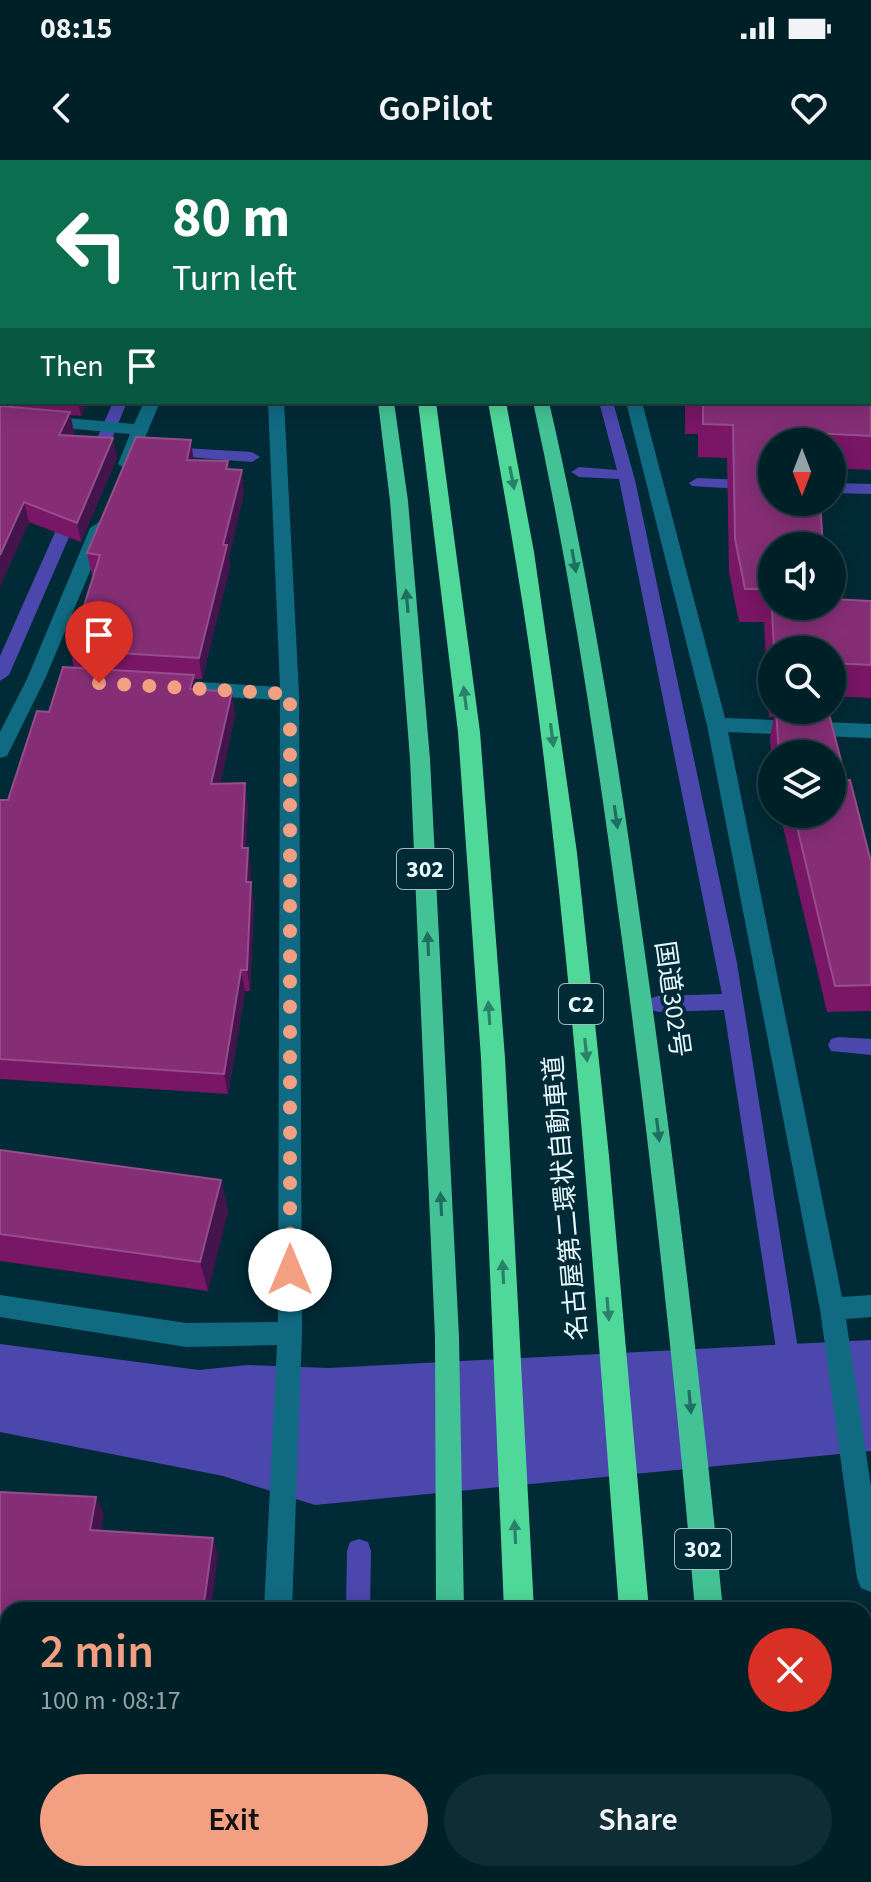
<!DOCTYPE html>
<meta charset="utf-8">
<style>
:root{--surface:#002028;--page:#0e2d34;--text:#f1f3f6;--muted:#95a3a8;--line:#223e45;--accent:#f39f82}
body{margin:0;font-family:"Source Sans 3","Noto Sans JP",sans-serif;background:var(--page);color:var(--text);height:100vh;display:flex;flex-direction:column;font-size:30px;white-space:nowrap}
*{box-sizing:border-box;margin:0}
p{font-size:26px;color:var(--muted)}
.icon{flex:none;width:44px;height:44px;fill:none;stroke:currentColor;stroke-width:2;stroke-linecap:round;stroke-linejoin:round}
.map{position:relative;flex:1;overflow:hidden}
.details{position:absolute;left:0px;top:1442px;width:872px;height:280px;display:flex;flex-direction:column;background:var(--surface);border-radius:24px 24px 0 0;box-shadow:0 4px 20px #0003,0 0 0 2px var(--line)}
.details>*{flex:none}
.banner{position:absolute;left:0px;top:0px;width:872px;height:244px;box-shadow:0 4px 20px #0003,0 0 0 2px var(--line);background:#0b6e4f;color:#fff;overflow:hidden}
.needle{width:52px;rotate:180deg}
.tools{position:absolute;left:758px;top:268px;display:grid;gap:16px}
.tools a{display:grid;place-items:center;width:88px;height:88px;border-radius:50%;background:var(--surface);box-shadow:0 4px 20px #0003,0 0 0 2px var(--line);font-size:40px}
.pin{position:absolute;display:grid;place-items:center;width:68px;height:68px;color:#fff;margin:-82px -34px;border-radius:50% 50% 50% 0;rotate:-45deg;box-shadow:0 0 8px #0007}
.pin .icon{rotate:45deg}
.me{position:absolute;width:88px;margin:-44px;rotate:0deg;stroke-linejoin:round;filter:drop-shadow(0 0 6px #0008)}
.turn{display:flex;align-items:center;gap:28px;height:168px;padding:0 40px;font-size:36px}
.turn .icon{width:104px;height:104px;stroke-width:2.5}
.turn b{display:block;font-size:56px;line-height:68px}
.then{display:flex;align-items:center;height:76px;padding:0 40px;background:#0003;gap:16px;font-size:30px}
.round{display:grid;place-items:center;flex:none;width:84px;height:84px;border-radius:42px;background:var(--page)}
.headline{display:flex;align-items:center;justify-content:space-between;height:136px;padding:0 40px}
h1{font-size:48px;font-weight:600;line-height:60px;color:var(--accent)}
.button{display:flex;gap:16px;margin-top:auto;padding:16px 40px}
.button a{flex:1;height:92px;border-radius:48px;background:var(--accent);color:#111;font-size:32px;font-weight:600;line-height:92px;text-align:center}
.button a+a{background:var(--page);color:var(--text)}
.status{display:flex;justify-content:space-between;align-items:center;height:56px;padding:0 40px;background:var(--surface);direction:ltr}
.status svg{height:22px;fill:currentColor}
header{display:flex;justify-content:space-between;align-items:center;height:104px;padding:0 40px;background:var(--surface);font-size:36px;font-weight:600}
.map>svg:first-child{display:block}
</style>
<div class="status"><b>08:15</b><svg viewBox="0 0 49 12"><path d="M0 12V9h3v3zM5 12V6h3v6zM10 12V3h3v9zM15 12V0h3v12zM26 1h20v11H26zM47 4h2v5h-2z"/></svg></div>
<header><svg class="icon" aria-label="back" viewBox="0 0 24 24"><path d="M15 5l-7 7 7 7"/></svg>GoPilot<svg class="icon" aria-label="heart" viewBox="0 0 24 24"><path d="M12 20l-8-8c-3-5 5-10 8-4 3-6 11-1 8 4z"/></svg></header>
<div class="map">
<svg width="871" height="1722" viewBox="0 0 871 1722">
<rect width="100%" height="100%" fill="#002a36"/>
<polygon fill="#4b47ad" points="871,1180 871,1291 315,1345 223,1316 0,1272 0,1184 199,1210 247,1205 328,1208"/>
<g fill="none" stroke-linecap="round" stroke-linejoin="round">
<g fill="#4b47ad" fill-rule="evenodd">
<polygon points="533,0 545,0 546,2 534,2"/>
<polygon points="113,242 127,242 103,301 95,306 90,304 87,301"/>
<polygon points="599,242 613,242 635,320 737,803 801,1208 798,1216 790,1219 782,1216 779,1208 724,850 658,852 651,850 648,844 651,838 658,836 722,834 619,319 579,317 571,312 579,307 617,310"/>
<polygon points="167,287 252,292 260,297 252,302 162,295 162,289"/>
<polygon points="697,318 772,321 772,331 692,326 689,323"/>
<polygon points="832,323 871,324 871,334 832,333"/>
<polygon points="72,347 80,352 9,515 0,521 0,496 64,352"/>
<polygon points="838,877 871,879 871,895 831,891 828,885 831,879"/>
<polygon points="359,1379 368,1382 371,1391 370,1450 346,1450 347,1391 350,1382"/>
<polygon points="305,1714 333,1714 332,1722 304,1722"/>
</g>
<g fill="#106b82" fill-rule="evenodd">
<rect x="257" y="0" width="14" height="2"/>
<rect x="558" y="0" width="14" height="2"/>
<rect x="855" y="0" width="14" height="2"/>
<rect x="870" y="54" width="1" height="15"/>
<rect x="870" y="131" width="1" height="10"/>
<polygon points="144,242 160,242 134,304 126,309 118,304 130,274 0,262 0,252 134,264"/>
<polygon points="268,242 284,242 299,534 302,1173 292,1450 264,1450 277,1185 186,1187 0,1157 0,1135 186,1163 278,1162 280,540 168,534 159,527 168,520 280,527"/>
<polygon points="626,242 642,242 725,558 871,564 871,578 728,572 842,1137 871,1135 871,1157 846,1159 871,1327 871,1432 861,1428 857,1418 820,1149 707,565"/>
<polygon points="99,362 108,368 45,519 7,596 0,598 0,572 27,519 90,368"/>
<polygon points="871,1522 871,1554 864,1557 864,1525"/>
<polygon points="250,1714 280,1714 279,1722 249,1722"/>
</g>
<g fill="#43c295" fill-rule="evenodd">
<rect x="341" y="0" width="14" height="2"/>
<polygon points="472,0 486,0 487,2 473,2"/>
<polygon points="378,242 394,242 408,341 430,599 459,1177 464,1450 436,1450 435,1177 410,599 390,341"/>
<path d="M533 242H549C590 419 618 599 643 780 675 1003 701 1226 723 1450H695C676 1226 652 1003 622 780 598 600 572 420 533 242Z"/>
<rect x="437" y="1714" width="30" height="8"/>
<polygon points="717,1714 747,1714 748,1722 718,1722"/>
</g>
<g fill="#50d89a" fill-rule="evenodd">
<polygon points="377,0 393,0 394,2 378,2"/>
<polygon points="436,0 452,0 453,2 437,2"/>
<polygon points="418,242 436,242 480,572 505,898 534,1450 504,1450 481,898 458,572"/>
<path d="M488 242H506L534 392 577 693 609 996 649 1450H619C596 1148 576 844 537 544 524 443 506 342 488 242Z"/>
<rect x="512" y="1714" width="32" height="8"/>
<rect x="638" y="1714" width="32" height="8"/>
</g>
</g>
<g fill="#791665">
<polygon points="0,0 2,2 2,242 87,242 81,256 70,255 74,272 72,276 117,298 81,382 29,362 0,426"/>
<polygon points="871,173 871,310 832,308 832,282 772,282 772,446 871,441 871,538 832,536 832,490 772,490 772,550 828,550 846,620 871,702 871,851 827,852 780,654 832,654 832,594 772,594 772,621 770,577 774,557 769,557 764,462 739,462 729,412 727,298 698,297 698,274 685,274 685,242 870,242"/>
<polygon points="194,300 228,301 229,309 244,332 229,397 230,407 202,519 194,519 196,530 232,532 235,555 220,624 248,646 246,688 251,710 250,722 254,744 250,831 245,831 228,934 0,919 0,640 8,640 49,552 74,508 70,490 94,415 92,415 87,393"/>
<polygon points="0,990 221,1020 228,1051 208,1131 0,1101"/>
</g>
<g fill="#44144c">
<polygon points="78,242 87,242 81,256"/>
<polygon points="70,252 74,272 63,295 59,275"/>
<polygon points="113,278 117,298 81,382 77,363"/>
<polygon points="191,280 194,302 187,300"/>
<polygon points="242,310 244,332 229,397 230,407 202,519 199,498 223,385"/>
<polygon points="24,342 29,362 0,426 0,395"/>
<polygon points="194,515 197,538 190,529"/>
<polygon points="232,532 235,555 215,647 211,624"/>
<polygon points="245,623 248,646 245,711 242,688"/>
<polygon points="248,688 251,710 249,744 246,722"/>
<polygon points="251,722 254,744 250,831 247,810"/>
<polygon points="241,810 245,831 228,934 224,914"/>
<polygon points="221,1020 228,1051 208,1131 200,1102"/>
<polygon points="96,1337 104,1354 98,1386 90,1370"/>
<polygon points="213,1378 218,1394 211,1450 203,1450"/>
<polygon points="135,1714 144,1714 143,1722 134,1717"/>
</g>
<g fill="#852e76" stroke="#954e8b" stroke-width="2">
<polygon points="0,0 205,0 204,2 2,2 2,230 0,230"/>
<rect x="732" y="0" width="128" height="2"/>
<polygon points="870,163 871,276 815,273 816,282 772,282 772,342 820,342 823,386 772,386 772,446 832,446 832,439 871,441 871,505 832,503 832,490 774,490 771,429 745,429 735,379 733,265 703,264 703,242 870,242"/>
<polygon points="0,246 70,252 59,275 113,278 77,363 24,342 0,395"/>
<polygon points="136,277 191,280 187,300 228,301 226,309 242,310 223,385 227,385 199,498 70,490 100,395 87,393"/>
<polygon points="63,507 194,515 190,529 232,532 211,624 245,623 242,688 248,688 246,722 251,722 247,810 241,810 224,914 0,899 0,640 8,640 37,551 49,552"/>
<polygon points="776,550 828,550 846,620 850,620 871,702 871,825 835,826 794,654 832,654 832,594 779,594"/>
<polygon points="0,990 221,1020 200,1102 0,1074"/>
<polygon points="0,1332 96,1337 90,1370 213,1378 203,1450 8,1450 8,1714 135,1714 134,1717 190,1720 190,1722 0,1722"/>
</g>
<defs><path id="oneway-solid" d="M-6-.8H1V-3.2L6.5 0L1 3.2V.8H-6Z" transform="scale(2)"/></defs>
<g fill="#288168">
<use href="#oneway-solid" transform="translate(512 318) rotate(79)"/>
<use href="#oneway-solid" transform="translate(465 538) rotate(-97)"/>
<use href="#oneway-solid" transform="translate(552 575) rotate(83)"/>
<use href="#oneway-solid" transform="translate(489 853) rotate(-94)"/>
<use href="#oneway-solid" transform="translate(586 890) rotate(84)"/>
<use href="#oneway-solid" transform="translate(503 1112) rotate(-93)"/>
<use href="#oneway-solid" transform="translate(608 1149) rotate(85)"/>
<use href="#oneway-solid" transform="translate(515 1372) rotate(-93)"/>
</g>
<g fill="#1e6e61">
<use href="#oneway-solid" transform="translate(574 401) rotate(80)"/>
<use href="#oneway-solid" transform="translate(407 441) rotate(-95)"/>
<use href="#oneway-solid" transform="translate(616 657) rotate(82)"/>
<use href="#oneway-solid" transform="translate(428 784) rotate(-93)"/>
<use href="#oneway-solid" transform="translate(658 970) rotate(83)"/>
<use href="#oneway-solid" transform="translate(441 1044) rotate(-93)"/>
<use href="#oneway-solid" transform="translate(690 1242) rotate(85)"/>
</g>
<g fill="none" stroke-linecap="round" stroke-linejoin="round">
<polyline stroke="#f39f82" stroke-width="14" stroke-dasharray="0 25.2" points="99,523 290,534 290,1110"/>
</g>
<g text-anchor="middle" stroke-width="7" stroke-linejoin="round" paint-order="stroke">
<g fill="#002a36" stroke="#a2bac1" stroke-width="2">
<rect x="397" y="689" width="56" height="40" rx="6"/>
<rect x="559" y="824" width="44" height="40" rx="6"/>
<rect x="675" y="1369" width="56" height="40" rx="6"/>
</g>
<g font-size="24" font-weight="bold" fill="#e8f7fc">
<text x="425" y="717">302</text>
<text x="581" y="852">C2</text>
<text x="703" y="1397">302</text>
</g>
<g font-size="26" fill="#e8f7fc" stroke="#002a36">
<text transform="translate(673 839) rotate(82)" y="9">国道302号</text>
<text transform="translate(565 1038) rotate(-95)" y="9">名古屋第二環状自動車道</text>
</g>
</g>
</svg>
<div class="tools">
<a><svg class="needle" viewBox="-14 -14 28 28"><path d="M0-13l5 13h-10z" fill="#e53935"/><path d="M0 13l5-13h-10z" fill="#95a3a8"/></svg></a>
<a><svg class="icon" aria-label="sound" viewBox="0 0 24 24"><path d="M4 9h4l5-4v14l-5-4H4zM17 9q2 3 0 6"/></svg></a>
<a><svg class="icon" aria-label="search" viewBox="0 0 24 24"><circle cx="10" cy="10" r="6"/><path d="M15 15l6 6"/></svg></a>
<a><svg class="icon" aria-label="layers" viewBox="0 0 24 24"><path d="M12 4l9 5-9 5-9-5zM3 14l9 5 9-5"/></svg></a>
</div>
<div class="pin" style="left:99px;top:523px;background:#d93025"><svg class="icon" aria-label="arrive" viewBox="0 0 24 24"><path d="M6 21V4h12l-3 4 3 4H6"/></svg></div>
<svg class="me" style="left:290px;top:1110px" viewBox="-20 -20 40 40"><circle r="19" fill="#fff"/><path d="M0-13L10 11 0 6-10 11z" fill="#f39f82"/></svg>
<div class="banner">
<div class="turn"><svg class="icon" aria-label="left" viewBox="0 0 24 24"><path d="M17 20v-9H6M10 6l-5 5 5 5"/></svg><div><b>80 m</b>Turn left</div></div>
<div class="then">Then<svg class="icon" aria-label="arrive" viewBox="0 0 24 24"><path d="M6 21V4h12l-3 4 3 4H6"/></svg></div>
</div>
<section class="details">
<div class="headline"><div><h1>2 min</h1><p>100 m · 08:17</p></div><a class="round" style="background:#d93025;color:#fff"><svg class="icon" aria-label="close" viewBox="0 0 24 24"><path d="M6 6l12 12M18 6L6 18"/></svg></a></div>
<div class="button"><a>Exit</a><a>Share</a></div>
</section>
</div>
